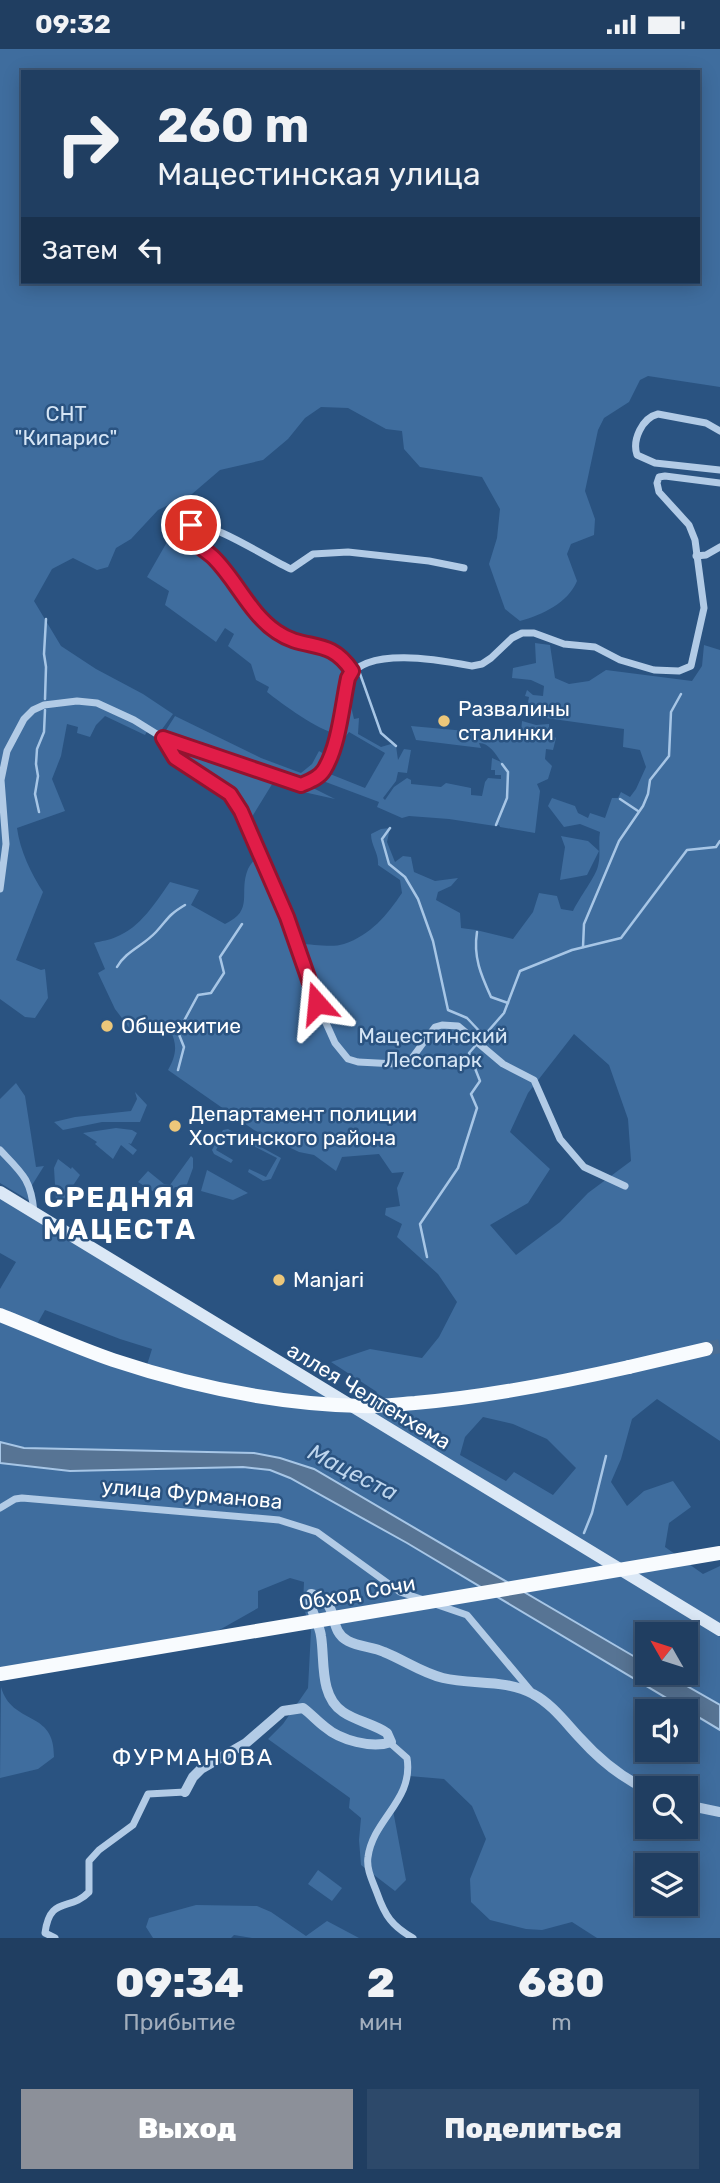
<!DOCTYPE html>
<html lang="ru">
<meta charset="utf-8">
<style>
:root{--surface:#203e61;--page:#2d496a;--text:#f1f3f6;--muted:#a2aebd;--line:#3d5776;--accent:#8c9099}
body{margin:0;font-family:Rubik,sans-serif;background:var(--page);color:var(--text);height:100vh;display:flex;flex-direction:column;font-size:26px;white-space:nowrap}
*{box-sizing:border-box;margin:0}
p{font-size:23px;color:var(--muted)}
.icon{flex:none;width:38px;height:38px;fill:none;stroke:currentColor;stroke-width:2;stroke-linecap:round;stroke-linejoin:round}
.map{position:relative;height:1889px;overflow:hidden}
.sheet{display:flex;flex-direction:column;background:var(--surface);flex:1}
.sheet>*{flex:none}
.top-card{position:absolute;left:21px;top:21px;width:679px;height:214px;border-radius:0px;box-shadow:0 4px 18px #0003,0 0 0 2px var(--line);background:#203e61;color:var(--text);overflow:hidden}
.needle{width:46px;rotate:309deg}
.controls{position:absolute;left:635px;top:1573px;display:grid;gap:14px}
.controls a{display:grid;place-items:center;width:63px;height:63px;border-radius:0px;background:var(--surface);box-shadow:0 4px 18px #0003,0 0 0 2px var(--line);font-size:35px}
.pin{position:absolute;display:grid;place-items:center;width:60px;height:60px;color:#fff;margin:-30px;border:4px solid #fff;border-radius:50%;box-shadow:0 2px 7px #0007}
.me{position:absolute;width:77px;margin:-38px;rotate:342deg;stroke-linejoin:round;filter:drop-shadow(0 0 5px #0008)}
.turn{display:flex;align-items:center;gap:24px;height:147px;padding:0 21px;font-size:32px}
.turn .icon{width:91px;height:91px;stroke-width:2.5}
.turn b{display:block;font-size:49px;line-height:60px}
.then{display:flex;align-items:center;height:66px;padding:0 21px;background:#0003;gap:14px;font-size:26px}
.eta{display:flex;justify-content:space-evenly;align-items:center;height:119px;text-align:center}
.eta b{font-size:42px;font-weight:800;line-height:49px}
.button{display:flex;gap:14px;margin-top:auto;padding:14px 21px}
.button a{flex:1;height:80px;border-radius:0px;background:var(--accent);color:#fff;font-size:28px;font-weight:800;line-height:80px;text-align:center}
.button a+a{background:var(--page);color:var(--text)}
.status{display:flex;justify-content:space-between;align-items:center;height:49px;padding:0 35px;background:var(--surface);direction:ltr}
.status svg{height:19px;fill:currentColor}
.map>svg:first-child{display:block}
</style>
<div class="status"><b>09:32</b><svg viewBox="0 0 49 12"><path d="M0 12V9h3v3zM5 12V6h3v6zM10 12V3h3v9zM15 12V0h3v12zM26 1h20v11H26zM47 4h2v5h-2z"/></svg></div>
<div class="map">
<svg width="720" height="1889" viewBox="0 0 720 1889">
<rect width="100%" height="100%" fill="#2a5381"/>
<g fill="#3f6d9e" fill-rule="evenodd">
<path d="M0 0H720V338L648 327 640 331 629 353 604 369 598 381 585 442 595 470 594 486 571 495 567 505 577 532C568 554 542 566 520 572L505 560 489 515 497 489 500 460 482 428 420 418 404 400 402 382 386 380 348 359 321 358 305 369 288 390 263 411 220 421 192 445 158 461 131 490 116 499 108 518 97 521 73 509 52 520 34 552 61 597 96 620 143 645 173 665 160 683 149 679 145 686 105 667 96 676 90 688 77 684 78 678 67 675 61 707 52 730 65 762 17 779C20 802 31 824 43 843L16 911 41 921 45 920 48 949 35 969 25 968 0 950ZM23 23H698V233H23Z"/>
<path d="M171 486 208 513 259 577 286 596 323 606 351 624 346 637 354 670 359 669 358 685 381 698 391 695 396 697 398 711 404 700 411 701 407 724 398 723 396 732 383 749 385 751 394 738 407 729 411 731V735L441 738 446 734 471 739V746L482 747 485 733 488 729 501 730V726H495V721H491L492 709 501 713C496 705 489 694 479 694L481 699 416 691 411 677 477 683V689L488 690 496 680 521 684 522 672 536 676 549 675V684L556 689 553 701 546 700 545 710 552 717 548 730 537 735 540 742 535 784 500 778 499 776 495 777 449 770 409 767 402 769 377 758 379 753 315 729 305 735 335 750 299 742 274 732 250 771 230 739 181 715 163 686 175 667 261 709 301 724 312 715 319 702 329 708 336 684C320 683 281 654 267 643L269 638 256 631 251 615 228 597 234 585 225 579 216 593 165 556 169 542 147 528ZM349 683 385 704 365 739 330 725 335 715 330 708Z"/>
<path d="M535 594 550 596 555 629 569 635 589 632 606 621 692 632 702 617 704 596 720 601V1392L657 1350 632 1370 621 1410 611 1433 627 1457 644 1442 673 1432 691 1458 669 1474 665 1498 703 1525 720 1517V1656L664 1624H686V1586H648L647 1615 314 1420 280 1409 254 1404 24 1399 0 1393V1240L16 1213 0 1204V1143L362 1365 377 1343 331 1313 370 1300 422 1309 439 1288 457 1253 438 1225 397 1188 402 1175 385 1166 386 1159 400 1157 397 1139 404 1123 392 1124 379 1105 342 1108 336 1122 314 1106 299 1103 254 1081 168 1021C176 1007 178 996 170 981H131L115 960 98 924 105 920 94 894C101 892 110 891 116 888 140 879 156 853 170 833L199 841 191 856 225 875C255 861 238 844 248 820 251 813 258 808 263 801L300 895C313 895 332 899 344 895 371 886 387 866 402 844L400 831 378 816C379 804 371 797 371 785L381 780 390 779 387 793 395 813 403 807 411 808 414 823 435 832 458 829 451 837 438 843 436 851 460 864 461 879 476 881 513 890 533 863 539 844 557 847 561 860 573 862C579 849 596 827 598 817 601 805 598 794 600 783L580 775 564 778 548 757 552 749 575 757 578 764 588 769 590 764 605 769 612 749H618L621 743 630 748 636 740 646 718 640 701 623 698 624 680 532 667 526 664 529 648 525 647 527 641 533 646 543 647 544 637 531 631 512 629 513 619 536 614ZM574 985 609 1016 628 1070 631 1112 588 1144 560 1173 516 1206 490 1176 528 1154 550 1120 510 1083 528 1044ZM45 1261 120 1290 152 1300 147 1316 36 1277ZM483 1368 513 1375 547 1390 576 1419 553 1446 514 1423 506 1432 460 1406 465 1388Z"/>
<polygon points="561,787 588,792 599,802 587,826 560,831 565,798"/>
<polygon points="16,1034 25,1047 36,1118 44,1117 29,1141 30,1152 0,1134 0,1050"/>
<polygon points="135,1043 147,1056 140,1073 102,1073 63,1081 54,1073 75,1068 131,1062 137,1050"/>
<polygon points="116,1079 132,1081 137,1084 131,1095 128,1094 137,1101 133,1106 121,1096 113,1110 95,1095 97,1093 83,1084"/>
<polygon points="228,1080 281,1109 271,1130 263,1132 248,1123 249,1120 266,1128 277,1109 228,1084 225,1085 216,1101 233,1111 231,1114 214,1105 212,1101 223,1081"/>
<polygon points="191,1107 193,1109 193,1119 186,1138 175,1138 168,1145 154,1143 138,1133 148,1122 164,1135 170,1136"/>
<polygon points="58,1110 71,1120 72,1118 80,1126 60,1156 56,1153 54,1119"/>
<polygon points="207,1121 248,1144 233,1151 201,1142"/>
<path d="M0 1414 70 1422 243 1418 270 1421 290 1429 407 1494 720 1681V1889H597L572 1873 542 1881 526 1880 490 1871 471 1853 470 1830 486 1790 472 1757 444 1730 409 1727 392 1756 406 1831 395 1842 361 1816 359 1791 361 1769 349 1759 350 1749 268 1690 283 1675 308 1639 311 1582 303 1556 304 1533 290 1529 258 1542V1559L214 1584 0 1619ZM648 1662H686V1701H648ZM648 1740H686V1778H648ZM648 1816H686V1855H648Z"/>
<path d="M1 1638C12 1677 55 1660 54 1708L38 1720 0 1729Z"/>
<polygon points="318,1821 342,1839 332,1852 308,1835"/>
<polygon points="196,1856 257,1857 271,1863 306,1887 327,1872 359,1889 252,1889 234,1886 231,1889 153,1889 146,1878 149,1869"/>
</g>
<polygon fill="#577494" stroke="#a7c6e6" stroke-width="2" points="0,1393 24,1399 254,1404 280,1409 314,1420 647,1615 648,1624 664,1624 720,1656 720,1681 407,1494 290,1429 270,1421 243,1418 70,1422 0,1414"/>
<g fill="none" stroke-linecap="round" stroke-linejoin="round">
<g stroke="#a7c6e6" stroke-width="2.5">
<polyline points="358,619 381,684 396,697"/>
<polyline points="45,650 46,618 44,605 46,570"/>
<polyline points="620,750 638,762"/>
<polyline points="39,763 35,745 38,727 36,715 37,700 44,683 45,661"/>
<polyline points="496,776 507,749 508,723 502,715"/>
<polyline points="390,779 382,790 389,815 405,828 418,850 433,892 448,961 467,969 484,987"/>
<path d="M477 883C473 908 481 926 491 948L508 954"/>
<polyline points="583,898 584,875 619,792 643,757 648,745 650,731 669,707 671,663 681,645"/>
<path d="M117 918C126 902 143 897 156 883 168 870 168 866 185 856"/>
<polyline points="178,1021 184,998 178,983 198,946 211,944 224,924 220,908 242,875"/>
<polyline points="427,1208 420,1175 458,1119 477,1059 471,1045 480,1032 469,1004 504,964 520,922 572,901 621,889 687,801 716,798 720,792"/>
<polyline points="584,1484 592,1464 606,1407"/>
</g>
<polyline stroke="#4a6d94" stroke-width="14" stroke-dasharray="14 7" stroke-linecap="butt" points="706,1300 720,1297"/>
<g stroke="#b2cbe6" stroke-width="7">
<path d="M720 382 706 374 658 365C642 369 632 391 637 406L655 414 720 421"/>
<polyline points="696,507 706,506 720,498"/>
<path d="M352 622C328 587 306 603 277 584 250 565 237 532 214 509 205 500 192 495 187 483L191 476C214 473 268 510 291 520L313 505 348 503 429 512 464 519"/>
<polyline points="163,689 175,709 230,745 241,762 287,868 317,954 335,994 348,1010 358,1013 396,1015 412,1009 435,978 442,976 458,977 503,1015 534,1031 560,1090 584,1118 625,1137"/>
<path d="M0 840 6 795 1 731 7 702 24 670 33 661 44 656 77 652 97 654 134 671 163 689 301 736C310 732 319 729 324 721 340 697 341 657 348 629 367 597 440 611 472 617L482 615 491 609 512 589 522 584H534L564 595 595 598 620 611 654 621 679 622 691 617 704 559 695 491 689 476 659 443 657 434 659 428 665 427 720 434"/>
<path d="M0 1101C22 1124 31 1130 34 1163"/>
<polyline points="0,1459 15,1450 22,1449 279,1471 317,1483 400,1543 424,1551"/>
<polyline points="435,1555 467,1566 530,1641"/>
<path d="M390 1694 407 1709C414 1751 373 1770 368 1808 366 1820 373 1833 377 1844 385 1867 392 1877 413 1889"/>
<path d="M55 1889 45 1884C50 1846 70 1863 89 1843V1812L99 1801 133 1776 148 1745 185 1743"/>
</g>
<g stroke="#b2cbe6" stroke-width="10">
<path d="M185 1743 193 1728 201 1720 246 1694 283 1662 303 1659C311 1665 317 1672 325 1678 340 1691 372 1700 391 1693L387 1684C374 1675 356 1672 343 1663 319 1647 325 1611 321 1587 319 1572 308 1561 311 1545 342 1552 326 1581 348 1592 360 1598 373 1598 384 1603 404 1611 422 1624 443 1629 472 1636 506 1630 533 1645 552 1655 565 1673 580 1689 598 1709 622 1729 648 1741"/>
<polyline points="686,1756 720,1763"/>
</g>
<polyline stroke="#dbe8f6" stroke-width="12" points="0,1143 720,1581"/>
<polyline stroke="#f8fbfe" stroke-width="14" points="629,1318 706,1300"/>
<g stroke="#f8fbfe" stroke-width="14">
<path d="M0 1266C38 1281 75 1298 113 1311 194 1338 277 1355 362 1357 380 1358 398 1355 415 1354 487 1348 558 1334 629 1318"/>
<polyline points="0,1625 720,1504"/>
</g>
</g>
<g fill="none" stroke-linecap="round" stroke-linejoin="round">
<g stroke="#92132f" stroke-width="18">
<path id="route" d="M191 476 187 483C192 495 205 500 214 509 237 532 250 565 277 583 306 603 329 587 352 622L348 629C342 657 339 697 324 721 319 729 310 732 301 736L163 689 175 709 230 745 241 762 287 868 317 954"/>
</g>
<use href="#route" stroke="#e11d48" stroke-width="12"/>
</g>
<g fill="#ecc77a" stroke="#2a5381" stroke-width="2.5">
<circle cx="444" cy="672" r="7"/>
<circle cx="107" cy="977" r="7"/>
<circle cx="175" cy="1077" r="7"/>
<circle cx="279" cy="1231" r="7"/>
</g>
<g text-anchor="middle" stroke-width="5" stroke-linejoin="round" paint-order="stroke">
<g font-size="21" fill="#d5e5f5" stroke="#2a5381">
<text x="66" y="372">СНТ<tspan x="66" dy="24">"Кипарис"</tspan></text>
<text x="433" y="994">Мацестинский<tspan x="433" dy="24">Лесопарк</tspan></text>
</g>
<g font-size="21" fill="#fff" stroke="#2a5381" text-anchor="start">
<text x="458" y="667">Развалины<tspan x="458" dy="24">сталинки</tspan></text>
<text x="121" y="984">Общежитие</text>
<text x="189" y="1072">Департамент полиции<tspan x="189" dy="24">Хостинского района</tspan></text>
<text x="293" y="1238">Manjari</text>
</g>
<g font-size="21" fill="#fff" stroke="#2a5381">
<text transform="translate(369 1347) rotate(31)" y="7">аллея Челтенхема</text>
<text transform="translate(192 1445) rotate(5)" y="7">улица Фурманова</text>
<text transform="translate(357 1544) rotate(-10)" y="7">Обход Сочи</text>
</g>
<g font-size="23" font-style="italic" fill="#bdd5ed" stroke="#2a5381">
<text transform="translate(353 1423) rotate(27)" y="8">Мацеста</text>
</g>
<g font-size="23" letter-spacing="2" fill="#fff" stroke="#2a5381">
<text x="193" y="1716">ФУРМАНОВА</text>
</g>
<g font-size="28" font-weight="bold" letter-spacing="2" fill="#fff" stroke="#2a5381">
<text x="120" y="1158">СРЕДНЯЯ<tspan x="120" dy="32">МАЦЕСТА</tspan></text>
</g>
</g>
</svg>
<div class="controls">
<a><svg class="needle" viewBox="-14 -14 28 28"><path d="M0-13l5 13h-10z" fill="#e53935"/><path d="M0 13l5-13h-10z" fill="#a2aebd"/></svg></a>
<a><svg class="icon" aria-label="sound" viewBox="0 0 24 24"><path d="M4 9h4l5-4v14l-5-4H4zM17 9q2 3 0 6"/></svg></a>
<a><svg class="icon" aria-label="search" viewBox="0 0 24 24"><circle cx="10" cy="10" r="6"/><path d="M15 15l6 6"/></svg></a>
<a><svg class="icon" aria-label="layers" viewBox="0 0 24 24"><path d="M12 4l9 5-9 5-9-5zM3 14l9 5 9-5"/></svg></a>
</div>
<div class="pin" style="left:191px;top:476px;background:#d93025"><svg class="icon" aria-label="arrive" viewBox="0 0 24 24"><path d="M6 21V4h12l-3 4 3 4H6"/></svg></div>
<svg class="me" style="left:317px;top:954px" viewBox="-20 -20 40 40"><path d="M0-17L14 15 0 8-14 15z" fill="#e11d48" stroke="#fff" stroke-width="4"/></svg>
<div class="top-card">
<div class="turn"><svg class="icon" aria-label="right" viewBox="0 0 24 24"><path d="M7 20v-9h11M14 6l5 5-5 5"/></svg><div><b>260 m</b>Мацестинская улица</div></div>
<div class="then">Затем<svg class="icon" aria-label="left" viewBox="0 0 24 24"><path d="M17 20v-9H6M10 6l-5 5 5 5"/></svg></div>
</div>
</div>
<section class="sheet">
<div class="eta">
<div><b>09:34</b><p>Прибытие</p></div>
<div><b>2</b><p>мин</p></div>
<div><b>680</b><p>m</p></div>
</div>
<div class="button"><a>Выход</a><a>Поделиться</a></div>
</section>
